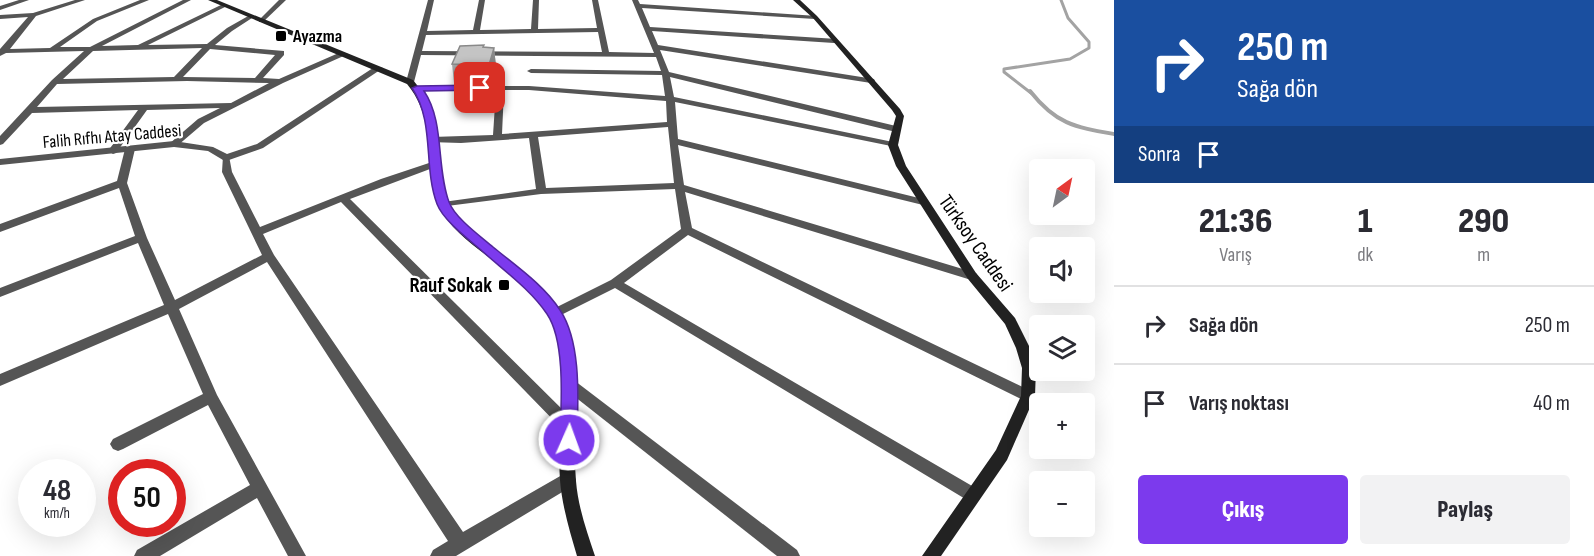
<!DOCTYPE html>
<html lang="tr">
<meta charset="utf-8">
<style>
:root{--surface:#fff;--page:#f2f2f3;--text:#2b2b33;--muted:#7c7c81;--line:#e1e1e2;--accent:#7c3aed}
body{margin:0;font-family:"Sofia Sans Condensed",sans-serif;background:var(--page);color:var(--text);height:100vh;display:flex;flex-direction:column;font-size:22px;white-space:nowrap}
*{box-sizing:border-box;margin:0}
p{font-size:20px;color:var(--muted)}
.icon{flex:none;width:33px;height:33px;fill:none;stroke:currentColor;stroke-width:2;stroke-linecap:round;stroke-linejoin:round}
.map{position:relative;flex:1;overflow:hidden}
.panel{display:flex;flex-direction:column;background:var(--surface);width:480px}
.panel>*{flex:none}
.guide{background:#1a4fa0;color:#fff;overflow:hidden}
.needle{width:39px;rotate:33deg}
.fabs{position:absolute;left:1029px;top:159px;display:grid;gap:12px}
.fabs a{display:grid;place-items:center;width:66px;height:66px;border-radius:6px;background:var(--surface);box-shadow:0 6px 24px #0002;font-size:30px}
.speed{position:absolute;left:18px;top:459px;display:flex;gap:12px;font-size:30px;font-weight:700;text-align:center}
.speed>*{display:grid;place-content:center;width:78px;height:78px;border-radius:50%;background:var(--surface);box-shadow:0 6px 24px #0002;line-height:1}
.speed small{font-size:15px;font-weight:400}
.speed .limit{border:9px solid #d22;background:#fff;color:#111}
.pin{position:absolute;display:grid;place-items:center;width:51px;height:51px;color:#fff;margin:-26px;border-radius:12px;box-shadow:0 3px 9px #0006}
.me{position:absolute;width:66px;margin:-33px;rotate:2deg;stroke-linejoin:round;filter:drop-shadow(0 0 4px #0008)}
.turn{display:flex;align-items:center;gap:21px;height:126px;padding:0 24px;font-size:27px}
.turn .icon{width:78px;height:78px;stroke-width:2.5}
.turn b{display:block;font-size:42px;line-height:51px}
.then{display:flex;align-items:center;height:57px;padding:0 24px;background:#0003;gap:12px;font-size:22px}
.eta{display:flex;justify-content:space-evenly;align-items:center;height:102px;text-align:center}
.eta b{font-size:36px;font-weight:800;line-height:42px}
.primary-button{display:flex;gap:12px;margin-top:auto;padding:12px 24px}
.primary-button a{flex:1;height:69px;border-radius:6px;background:var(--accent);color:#fff;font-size:24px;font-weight:800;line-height:69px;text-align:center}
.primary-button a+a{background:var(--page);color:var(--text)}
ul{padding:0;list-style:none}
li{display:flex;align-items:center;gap:18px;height:78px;padding:0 24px;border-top:2px solid var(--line)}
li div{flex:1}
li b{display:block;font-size:22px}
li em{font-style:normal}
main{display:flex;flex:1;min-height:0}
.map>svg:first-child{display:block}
</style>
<main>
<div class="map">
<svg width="1114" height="556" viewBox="0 0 1114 556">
<rect width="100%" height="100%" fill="#fff"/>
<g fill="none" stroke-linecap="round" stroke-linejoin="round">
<polyline stroke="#a3a3a3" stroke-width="3" points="1031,93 1004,72 1004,69 1070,59 1089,48 1089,42 1068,18 1061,0"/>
<path stroke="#a3a3a3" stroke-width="4" d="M1030 91C1056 124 1074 127 1114 134"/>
<g fill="#555" fill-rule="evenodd">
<polygon points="19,0 29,0 0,10 0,6"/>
<path d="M75 0H85L36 16 10 49 50 48 93 19 140 0H149L97 21 60 47H90L183 0H191L102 46 138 45 223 4 225 5V7L148 45 207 44 227 28 250 15 253 17 252 18 232 31 215 45 284 51V55L263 78 279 79 341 52 348 54 283 83 204 123 177 146 174 147 169 144 198 119 220 108 147 110 116 153 113 154 108 151 138 110 32 113 3 144 0 145V136L52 80 84 51 6 53 0 56V49L28 17 0 19V15L33 13ZM202 48 174 77 63 79 93 51ZM210 49 275 55 255 78 183 77ZM187 81 269 83 231 103 37 107 57 84Z"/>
<polygon points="279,0 286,0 263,22 259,22 259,20"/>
<path d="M428 0H434L427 31 473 30 479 0H485L480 30 531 29 533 0H539L538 29 597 28 592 0H598L609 52 654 53 632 0H638L640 4 817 16V18L815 19 642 8 650 27 837 39V43H834L652 31 658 45 874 79 875 81 871 83 660 50 669 72 896 126 901 129 896 132 670 77 674 97 893 142 898 145 896 147 675 102 678 139 927 200 928 202 927 204 923 205 678 145 684 185 976 273 978 276 976 279H968L685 192 692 228 1033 392 1035 396 1033 400 1028 402 1023 400 688 235 624 283 979 490 981 495 979 500 973 503 967 500 615 288 559 316H551L549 313 551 310 611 280 681 229 675 189 541 194 439 207 438 205 439 203 443 202 536 189 529 138 461 143 429 142V138L432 137 493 135 496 90H417L413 88 417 86H529L665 96 662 75 531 73 527 71 531 69 661 71 656 57 421 55 414 82 407 84 406 82ZM598 32 602 52 422 51 426 35ZM504 90H529L666 101 667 122 502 134ZM668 127 674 183 546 188 538 137Z"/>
<polygon points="130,146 135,149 127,183 147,238 175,300 262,255 222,172 223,156 229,156 232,172 260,227 381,179 432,162 438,162 438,166 350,199 574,421 576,426 574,431 569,432 564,431 341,202 263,234 274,255 463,532 562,475 568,473 574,475 576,480 574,485 456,556 430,556 433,550 448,541 267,262 179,309 217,395 306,556 288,556 257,498 160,556 134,556 137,550 250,485 208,405 123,449 118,451 113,449 110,444 113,439 203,394 168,314 0,386 0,374 164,305 138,243 0,297 0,288 135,236 119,188 0,232 0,224 117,181 125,149"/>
<polygon points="570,379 575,381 797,550 800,556 777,556 565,389 563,385 565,381"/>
</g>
<polygon fill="#555" fill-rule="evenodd" points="376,66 383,68 263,148 229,160 223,160 208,151 174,147 0,165 0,159 174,141 213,147 227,154 257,144"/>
<g fill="#222" fill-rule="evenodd">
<path d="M208 0H217L413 80C438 109 437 142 443 178 445 187 445 197 449 205 471 250 539 267 562 315 587 368 571 425 576 481 578 507 587 532 595 556H577C570 532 562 506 560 480 556 427 574 369 550 318 527 269 463 254 438 205 435 197 434 187 433 179 428 145 430 111 407 84Z"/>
<polygon points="793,0 800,0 817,16 900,109 904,116 898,145 906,166 976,273 1015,318 1030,348 1036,368 1035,396 1007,460 941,556 922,556 996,450 1021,396 1022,368 1016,348 1005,324 968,279 896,166 888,145 896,116 892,110 813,18"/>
</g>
</g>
<polygon fill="#a9a9a9" points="494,48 496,66 490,84 454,83 452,64"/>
<polygon fill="#898989" points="494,48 496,66 490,84 489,65"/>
<polygon fill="#c4c4c4" stroke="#898989" stroke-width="1.5" points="484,45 483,47 494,48 489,65 452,64 460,46"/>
<path fill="#7c3aed" stroke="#51269a" stroke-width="1.5" d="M480 85 484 86V90L424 91C445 122 436 167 449 202 455 218 480 236 493 247 516 266 544 285 560 310 582 343 578 401 577 440L575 445 569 448 563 445 560 440C561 406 566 342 547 314 530 289 503 270 481 250 468 239 443 220 437 204 423 167 435 122 412 88L417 86Z"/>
<g fill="#000" stroke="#fff" stroke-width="2">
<rect x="275" y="30" width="12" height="12" rx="3"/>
<rect x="498" y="279" width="12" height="12" rx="3"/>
</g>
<g text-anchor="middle" stroke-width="4.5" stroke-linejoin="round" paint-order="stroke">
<g font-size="18" font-weight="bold" fill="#000" stroke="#fff" text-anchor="start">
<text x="293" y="42">Ayazma</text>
</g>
<g font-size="18" fill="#000" stroke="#fff">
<text transform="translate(112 136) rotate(-5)" y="6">Falih Rıfhı Atay Caddesi</text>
</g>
<g font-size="21" fill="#000" stroke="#fff">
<text transform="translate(976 243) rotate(55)" y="7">Türksoy Caddesi</text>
</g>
<g font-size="21" font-weight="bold" fill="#000" stroke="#fff" text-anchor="end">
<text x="492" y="292">Rauf Sokak</text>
</g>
</g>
</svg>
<div class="fabs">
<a><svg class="needle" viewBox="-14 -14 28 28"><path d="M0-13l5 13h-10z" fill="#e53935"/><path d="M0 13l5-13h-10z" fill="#7c7c81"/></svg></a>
<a><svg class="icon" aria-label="sound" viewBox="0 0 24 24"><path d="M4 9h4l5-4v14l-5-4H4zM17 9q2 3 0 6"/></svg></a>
<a><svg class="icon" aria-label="layers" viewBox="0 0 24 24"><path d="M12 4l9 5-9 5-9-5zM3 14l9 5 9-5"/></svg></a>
<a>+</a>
<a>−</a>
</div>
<div class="speed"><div>48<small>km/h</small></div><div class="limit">50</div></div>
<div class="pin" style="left:480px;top:88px;background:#d93025"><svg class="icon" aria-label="arrive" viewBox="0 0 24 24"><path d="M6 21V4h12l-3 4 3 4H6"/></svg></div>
<svg class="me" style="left:569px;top:440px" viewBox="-20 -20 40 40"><circle r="17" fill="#7c3aed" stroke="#fff" stroke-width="3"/><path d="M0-11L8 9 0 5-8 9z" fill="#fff"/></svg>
</div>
<section class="panel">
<div class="guide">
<div class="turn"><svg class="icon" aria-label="right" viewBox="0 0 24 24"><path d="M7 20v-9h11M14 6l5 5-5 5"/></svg><div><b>250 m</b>Sağa dön</div></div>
<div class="then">Sonra<svg class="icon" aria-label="arrive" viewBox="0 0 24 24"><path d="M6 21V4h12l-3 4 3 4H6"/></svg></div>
</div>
<div class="eta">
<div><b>21:36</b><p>Varış</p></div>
<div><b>1</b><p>dk</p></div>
<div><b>290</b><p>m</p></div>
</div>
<ul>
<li><svg class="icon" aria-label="right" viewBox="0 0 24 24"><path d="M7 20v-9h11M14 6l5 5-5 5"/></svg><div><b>Sağa dön</b></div><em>250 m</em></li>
<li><svg class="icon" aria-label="arrive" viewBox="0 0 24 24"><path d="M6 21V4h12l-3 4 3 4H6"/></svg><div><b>Varış noktası</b></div><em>40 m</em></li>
</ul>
<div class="primary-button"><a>Çıkış</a><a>Paylaş</a></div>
</section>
</main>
